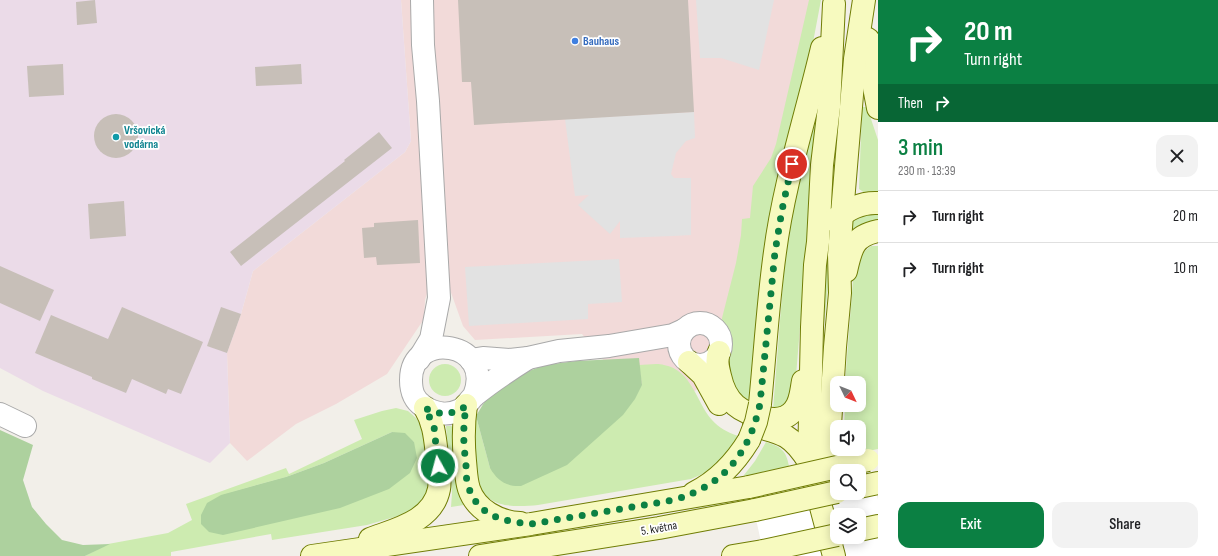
<!DOCTYPE html>
<meta charset="utf-8">
<style>
:root{--surface:#fff;--page:#f2f2f2;--text:#202124;--muted:#757577;--line:#e0e0e0;--accent:#0b8043}
body{margin:0;font-family:"Sofia Sans Condensed",sans-serif;background:var(--page);color:var(--text);height:100vh;display:flex;flex-direction:column;font-size:15px;white-space:nowrap}
*{box-sizing:border-box;margin:0}
p{font-size:13px;color:var(--muted)}
.icon{flex:none;width:22px;height:22px;fill:none;stroke:currentColor;stroke-width:2;stroke-linecap:round;stroke-linejoin:round}
.map{position:relative;flex:1;overflow:hidden}
.side{display:flex;flex-direction:column;background:var(--surface);width:340px}
.side>*{flex:none}
.guide{background:#0b8043;color:#fff;overflow:hidden}
.needle{width:26px;rotate:133deg}
.controls{position:absolute;left:830px;top:376px;display:grid;gap:8px}
.controls a{display:grid;place-items:center;width:36px;height:36px;border-radius:8px;background:var(--surface);box-shadow:0 2px 10px #0003;font-size:20px}
.pin{position:absolute;display:grid;place-items:center;width:34px;height:34px;color:#fff;margin:-17px;border:2px solid #fff;border-radius:50%;box-shadow:0 1px 4px #0007}
.me{position:absolute;width:44px;margin:-22px;rotate:353deg;stroke-linejoin:round;filter:drop-shadow(0 0 3px #0008)}
.turn{display:flex;align-items:center;gap:14px;height:84px;padding:0 20px;font-size:18px}
.turn .icon{width:52px;height:52px;stroke-width:2.5}
.turn b{display:block;font-size:28px;line-height:34px}
.then{display:flex;align-items:center;height:38px;padding:0 20px;background:#0003;gap:8px;font-size:15px}
.round{display:grid;place-items:center;flex:none;width:42px;height:42px;border-radius:12px;background:var(--page)}
.headline{display:flex;align-items:center;justify-content:space-between;height:68px;padding:0 20px}
h1{font-size:24px;font-weight:600;line-height:30px;color:var(--accent)}
.primary-button{display:flex;gap:8px;margin-top:auto;padding:8px 20px}
.primary-button a{flex:1;height:46px;border-radius:12px;background:var(--accent);color:#fff;font-size:16px;font-weight:600;line-height:46px;text-align:center}
.primary-button a+a{background:var(--page);color:var(--text)}
ul{padding:0;list-style:none}
li{display:flex;align-items:center;gap:12px;height:52px;padding:0 20px;border-top:1px solid var(--line)}
li div{flex:1}
li b{display:block;font-size:15px}
li em{font-style:normal}
main{display:flex;flex:1;min-height:0}
.map>svg:first-child{display:block}
</style>
<main>
<div class="map">
<svg width="878" height="556" viewBox="0 0 878 556">
<rect width="100%" height="100%" fill="#f2efe9"/>
<polygon fill="#f2dad9" points="401,0 811,0 740,354 680,403 614,373 582,334 475,340 463,326 449,287 431,280 425,300 424,319 387,374 336,404 296,424 247,461 230,443 227,353 241,314 253,271 405,152 411,141"/>
<polygon fill="#ebdbe8" points="0,0 401,0 411,141 405,152 253,271 241,314 227,353 230,443 210,463 43,391 0,368"/>
<g fill="#cdebb0" fill-rule="evenodd">
<polygon points="809,0 821,0 811,53 771,210 764,249 749,398 745,404 730,387 727,352 729,342 722,323 722,318 736,263 741,235 742,219 750,218 753,186 771,158 776,144"/>
<polygon points="862,107 867,107 878,140 878,193 865,193 859,189"/>
<polygon points="818,109 795,388 790,403 773,410 786,244 790,214"/>
<path d="M878 212V220C865 221 861 225 851 231L850 218Z"/>
<polygon points="833,240 817,392 827,251 829,243"/>
<polygon points="871,246 878,246 878,449 839,457 841,449 859,449 859,427 844,427 845,405 859,405 859,383 845,383 854,267 860,255"/>
<circle cx="445" cy="380" r="16"/>
<path d="M639 365C647 365 657 363 664 365 692 370 696 402 712 420 719 428 727 432 738 436 724 459 717 469 691 479L538 505C517 507 487 509 479 484 477 475 477 466 476 456 475 443 473 430 476 416L490 468 642 385Z"/>
<path d="M396 408 408 411 416 418 422 427 426 435 429 483 425 495 417 506 405 514 367 525 272 540 271 534 171 552V556H85L108 544 168 533 192 520 186 504 286 468 289 474 362 439 354 420 382 411ZM392 432 414 442 221 495 286 477 324 463Z"/>
<polygon points="446,426 451,426 453,427 458,491 464,505 451,507 452,493"/>
<path d="M766 442C781 447 786 450 789 466L745 476 744 475 755 461Z"/>
</g>
<g fill="#add19e">
<path d="M639 358 642 385 635 399 623 415 567 465 521 486C506 487 497 480 490 468L476 416 491 391 502 381 545 365 576 361Z"/>
<polygon points="0,430 33,445 23,480 32,507 46,524 62,540 83,545 110,544 85,556 0,556"/>
<polygon points="392,432 405,433 414,442 417,458 410,473 389,489 340,508 223,535 209,532 201,524 201,515 207,503 221,495 286,477 324,463"/>
</g>
<g fill="#e2e2e2">
<polygon points="696,0 774,0 759,70 721,58 700,58"/>
<polygon points="694,112 695,138 686,141 676,153 671,174 674,178 691,178 691,235 673,236 620,238 620,221 610,234 578,205 589,195 575,196 565,119"/>
<polygon points="619,259 622,302 588,304 588,319 469,326 465,267"/>
</g>
<path fill="#fff" fill-rule="evenodd" d="M867 452 878 500V556H764L747 477ZM837 471H859V493H837ZM837 515H859V537H837Z"/>
<g fill="#c7bfb8">
<polygon points="95,0 97,23 77,25 76,2"/>
<polygon points="458,0 688,0 694,112 474,125 471,82 462,82"/>
<polygon points="63,64 64,95 29,97 27,66"/>
<polygon points="301,64 302,84 256,86 255,67"/>
<circle cx="116" cy="136" r="22"/>
<polygon points="379,132 392,148 241,266 230,252 345,161 344,160"/>
<polygon points="124,201 126,236 90,239 88,204"/>
<polygon points="418,220 420,263 377,265 376,257 364,258 362,228 374,227 374,223"/>
<polygon points="0,266 54,290 40,321 0,303"/>
<polygon points="122,307 203,342 181,394 168,389 166,394 132,379 126,393 92,379 92,377 35,353 51,315 108,339"/>
<polygon points="221,307 241,314 227,353 207,346"/>
</g>
<g fill="none" stroke-linecap="round" stroke-linejoin="round">
<g stroke="#a9a9a9" stroke-width="24">
<g id="minor">
<circle cx="700" cy="344" r="21"/>
<polyline points="419,359 431,339 439,298 428,101 423,45 422,0"/>
<polyline points="471,360 483,358 510,360 528,358 559,351 609,346 673,335 684,330"/>
<path d="M474 396C496 341 411 329 411 380 411 392 414 400 423 406 434 414 448 416 460 410 467 406 470 399 475 395 492 381 509 370 528 358"/>
<polyline points="0,414 25,426"/>
</g>
</g>
<g stroke="#707d05" stroke-width="24">
<g id="secondary">
<polyline points="834,4 829,107 822,165 818,242 815,265 812,327 809,462 834,556"/>
<polyline points="868,39 869,61 878,108"/>
<path d="M834 220C848 210 860 202 878 203"/>
<path d="M846 271C851 249 853 236 878 231"/>
<path d="M719 352C716 361 718 368 720 376 726 403 740 413 766 418 776 420 787 419 794 410 801 402 801 391 803 381"/>
<polyline points="689,362 703,375 719,404"/>
<path d="M760 404C765 353 768 302 775 252 784 183 806 116 822 48"/>
<path d="M466 405C463 426 463 440 465 461 466 470 466 480 469 489 476 510 499 522 520 523"/>
<path d="M754 426C783 433 792 435 809 462"/>
<polyline points="859,487 878,483"/>
<polyline points="826,488 835,347 840,293 839,255 842,214 855,59 864,0"/>
<path d="M694 493C718 481 735 463 749 440"/>
<polyline points="859,530 878,526"/>
<path d="M370 539C396 529 433 521 439 489 441 478 438 466 437 455 435 438 434 423 425 408"/>
<polyline points="312,556 531,524 749,487"/>
<polyline points="480,556 659,528 755,510"/>
<polyline points="733,556 763,551"/>
</g>
</g>
<use href="#minor" stroke="#fff" stroke-width="22"/>
<use href="#secondary" stroke="#f7fabf" stroke-width="22"/>
<g stroke="#707d05" stroke-width="24" stroke-linecap="butt">
<g id="secondary-bridge">
<polyline points="749,440 756,422 760,404"/>
<polyline points="749,487 868,460"/>
<polyline points="755,510 837,492"/>
<polyline points="763,551 837,535"/>
</g>
</g>
<use href="#secondary-bridge" stroke="#f7fabf" stroke-width="22"/>
</g>
<g fill="none" stroke-linecap="round" stroke-linejoin="round">
<path stroke="#0b8043" stroke-width="7" stroke-dasharray="0 12.6" d="M438 466 434 426 425 408C440 416 453 415 466 406 463 428 463 441 466 464 466 473 466 483 470 491 480 517 507 522 531 524L674 500C724 485 749 454 760 404L775 252 782 210 792 164"/>
</g>
<circle fill="#3f7fe0" stroke="#fff" stroke-width="1.5" cx="575" cy="41" r="4"/>
<circle fill="#0f9aa8" stroke="#fff" stroke-width="1.5" cx="116" cy="137" r="4"/>
<g text-anchor="middle" stroke-width="3.5" stroke-linejoin="round" paint-order="stroke">
<g font-size="12" font-weight="bold" fill="#366cbe" stroke="#fff" text-anchor="start">
<text x="583" y="45">Bauhaus</text>
</g>
<g font-size="12" font-weight="bold" fill="#0d838f" stroke="#fff" text-anchor="start">
<text x="124" y="134">Vršovická<tspan x="124" dy="14">vodárna</tspan></text>
</g>
<g font-size="12" fill="#222" stroke="#fff">
<text transform="translate(659 528) rotate(-10)" y="4">5. května</text>
</g>
</g>
</svg>
<div class="controls">
<a><svg class="needle" viewBox="-14 -14 28 28"><path d="M0-13l5 13h-10z" fill="#e53935"/><path d="M0 13l5-13h-10z" fill="#757577"/></svg></a>
<a><svg class="icon" aria-label="sound" viewBox="0 0 24 24"><path d="M4 9h4l5-4v14l-5-4H4zM17 9q2 3 0 6"/></svg></a>
<a><svg class="icon" aria-label="search" viewBox="0 0 24 24"><circle cx="10" cy="10" r="6"/><path d="M15 15l6 6"/></svg></a>
<a><svg class="icon" aria-label="layers" viewBox="0 0 24 24"><path d="M12 4l9 5-9 5-9-5zM3 14l9 5 9-5"/></svg></a>
</div>
<div class="pin" style="left:792px;top:164px;background:#d93025"><svg class="icon" aria-label="arrive" viewBox="0 0 24 24"><path d="M6 21V4h12l-3 4 3 4H6"/></svg></div>
<svg class="me" style="left:438px;top:466px" viewBox="-20 -20 40 40"><circle r="17" fill="#0b8043" stroke="#fff" stroke-width="3"/><path d="M0-11L8 9 0 5-8 9z" fill="#fff"/></svg>
</div>
<section class="side">
<div class="guide">
<div class="turn"><svg class="icon" aria-label="right" viewBox="0 0 24 24"><path d="M7 20v-9h11M14 6l5 5-5 5"/></svg><div><b>20 m</b>Turn right</div></div>
<div class="then">Then<svg class="icon" aria-label="right" viewBox="0 0 24 24"><path d="M7 20v-9h11M14 6l5 5-5 5"/></svg></div>
</div>
<div class="headline"><div><h1>3 min</h1><p>230 m · 13:39</p></div><a class="round"><svg class="icon" aria-label="close" viewBox="0 0 24 24"><path d="M6 6l12 12M18 6L6 18"/></svg></a></div>
<ul>
<li><svg class="icon" aria-label="right" viewBox="0 0 24 24"><path d="M7 20v-9h11M14 6l5 5-5 5"/></svg><div><b>Turn right</b></div><em>20 m</em></li>
<li><svg class="icon" aria-label="right" viewBox="0 0 24 24"><path d="M7 20v-9h11M14 6l5 5-5 5"/></svg><div><b>Turn right</b></div><em>10 m</em></li>
</ul>
<div class="primary-button"><a>Exit</a><a>Share</a></div>
</section>
</main>
